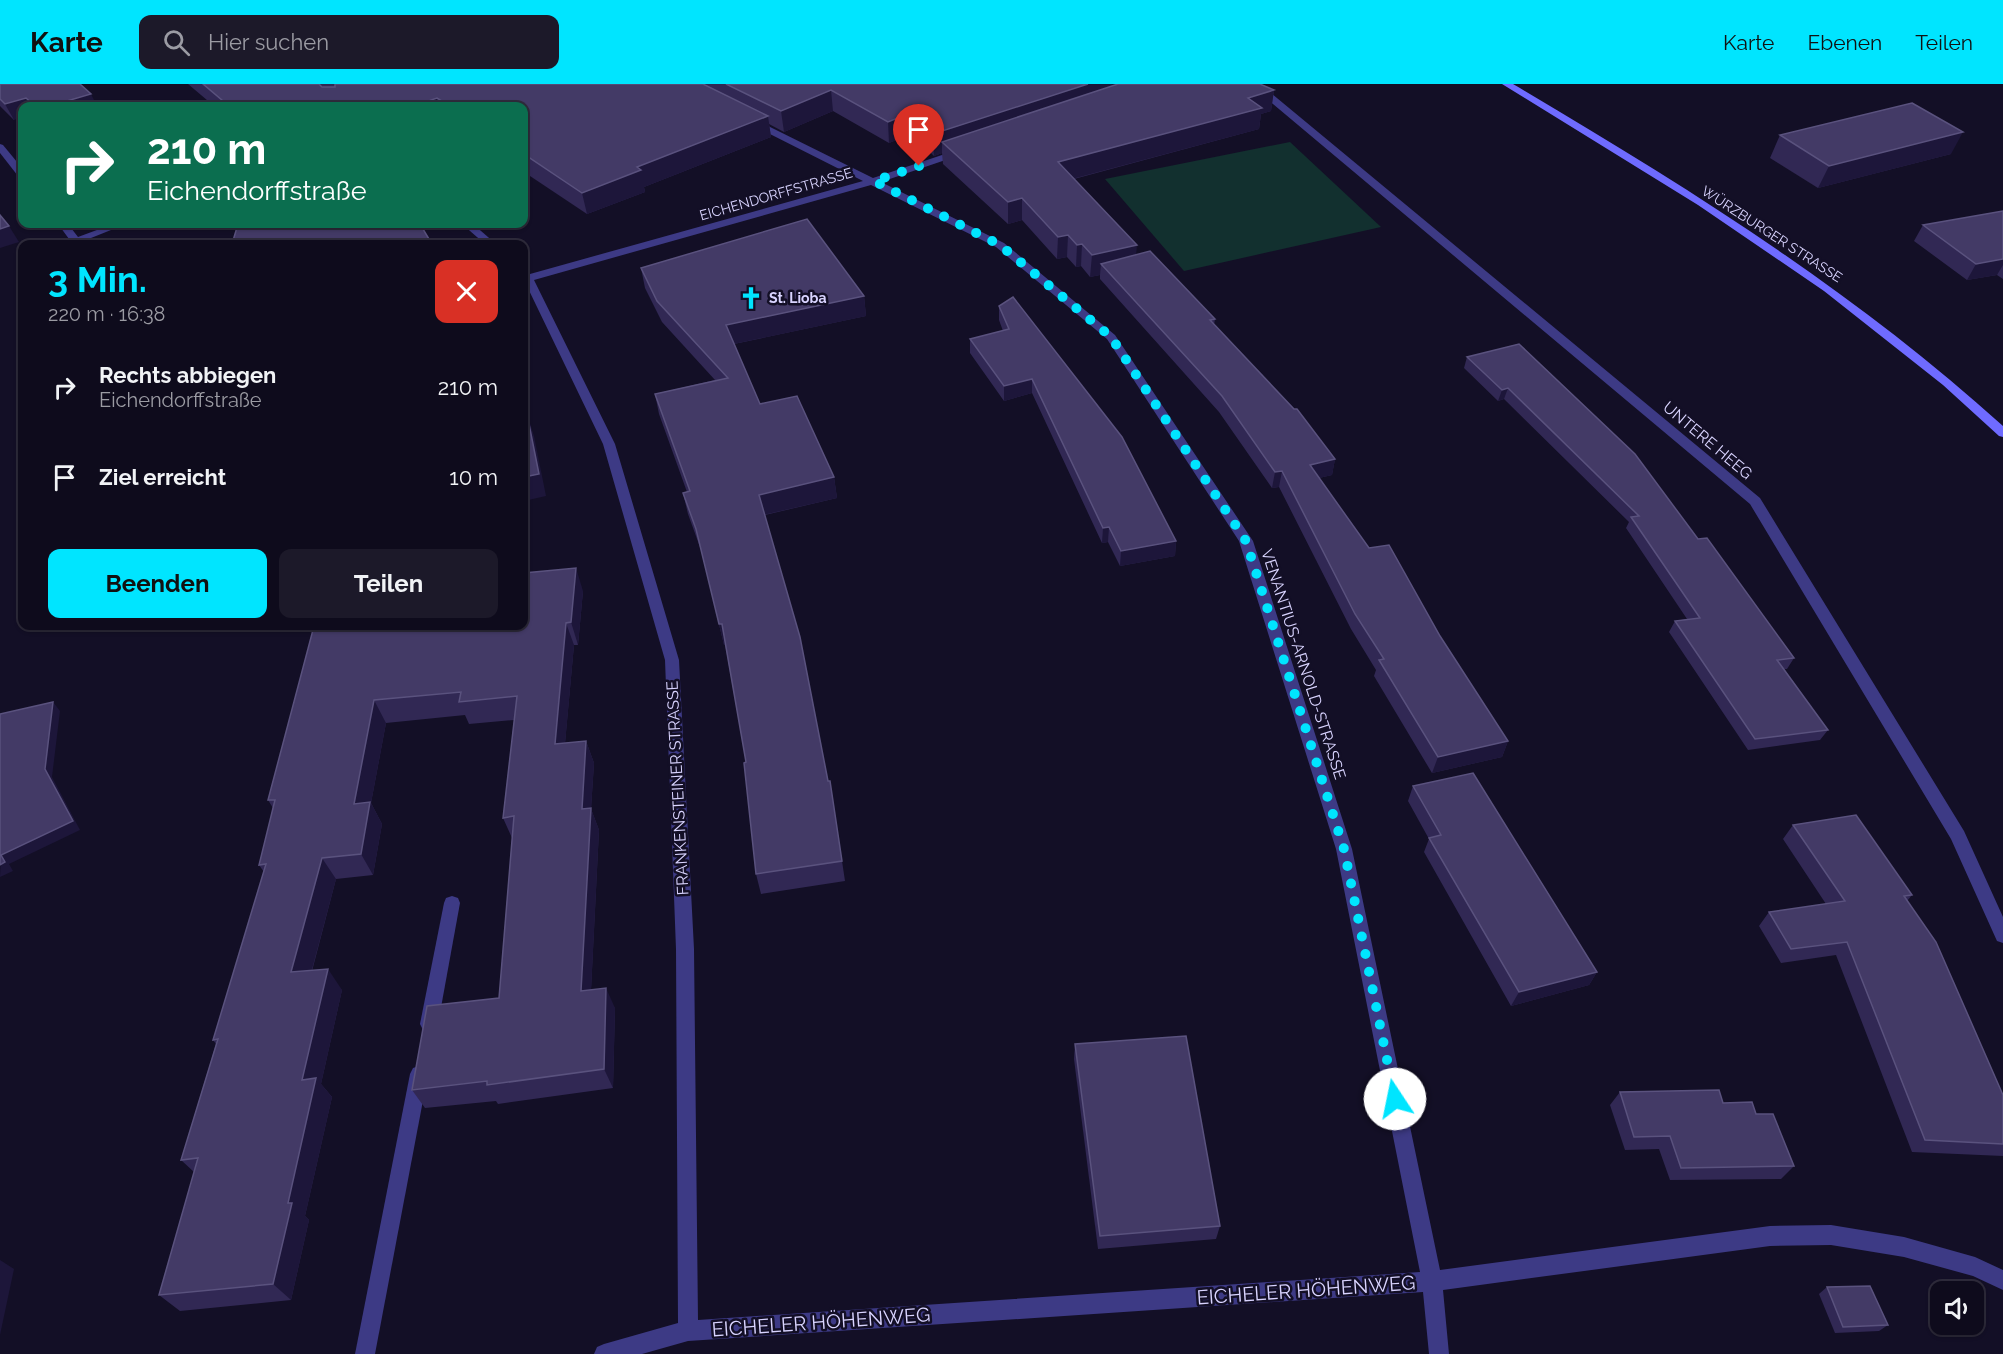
<!DOCTYPE html>
<html lang="de">
<meta charset="utf-8">
<style>
:root{--surface:#0e0b1c;--page:#1c1929;--text:#f1f3f6;--muted:#9b9ba3;--line:#2e2b3b;--accent:#00e5ff}
body{margin:0;font-family:Raleway,sans-serif;background:var(--page);color:var(--text);height:100vh;display:flex;flex-direction:column;font-size:22px;white-space:nowrap}
*{box-sizing:border-box;margin:0}
p{font-size:20px;color:var(--muted)}
.icon{flex:none;width:33px;height:33px;fill:none;stroke:currentColor;stroke-width:2;stroke-linecap:round;stroke-linejoin:round}
.map{position:relative;flex:1;overflow:hidden}
.side{position:absolute;left:18px;top:156px;width:510px;height:390px;display:flex;flex-direction:column;background:var(--surface);border-radius:12px;box-shadow:0 2px 4px #0004,0 0 0 2px var(--line)}
.side>*{flex:none}
.top-card{position:absolute;left:18px;top:18px;width:510px;height:126px;border-radius:12px;box-shadow:0 2px 4px #0004,0 0 0 2px var(--line);background:#0b6e4f;color:#fff;overflow:hidden}
.buttons{position:absolute;left:1930px;top:1197px;display:grid;gap:12px}
.buttons a{display:grid;place-items:center;width:54px;height:54px;border-radius:12px;background:var(--surface);box-shadow:0 2px 4px #0004,0 0 0 2px var(--line);font-size:30px}
.pin{position:absolute;display:grid;place-items:center;width:51px;height:51px;color:#fff;margin:-62px -26px;border-radius:50% 50% 50% 0;rotate:-45deg;box-shadow:0 0 6px #0007}
.pin .icon{rotate:45deg}
.me{position:absolute;width:66px;margin:-33px;rotate:349deg;stroke-linejoin:round;filter:drop-shadow(0 0 4px #0008)}
.turn{display:flex;align-items:center;gap:21px;height:126px;padding:0 30px;font-size:27px}
.turn .icon{width:78px;height:78px;stroke-width:2.5}
.turn b{display:block;font-size:42px;line-height:51px}
.round{display:grid;place-items:center;flex:none;width:63px;height:63px;border-radius:12px;background:var(--page)}
.summary{display:flex;align-items:center;justify-content:space-between;height:102px;padding:0 30px}
h1{font-size:36px;font-weight:700;line-height:45px;color:var(--accent)}
.primary-button{display:flex;gap:12px;margin-top:auto;padding:12px 30px}
.primary-button a{flex:1;height:69px;border-radius:12px;background:var(--accent);color:#111;font-size:24px;font-weight:700;line-height:69px;text-align:center}
.primary-button a+a{background:var(--page);color:var(--text)}
ul{padding:0;list-style:none}
li{display:flex;align-items:center;gap:18px;height:90px;padding:0 30px}
li div{flex:1}
li b{display:block;font-size:22px}
li em{font-style:normal}
header{display:flex;align-items:center;gap:36px;box-sizing:border-box;height:84px;padding:0 30px;background:var(--accent);color:#111}
header strong{font-size:28px}
nav{display:flex;gap:33px;margin-inline-start:auto;font-size:21px}
.search{width:420px;height:54px;background:var(--page);display:flex;align-items:center;gap:15px;box-sizing:border-box;padding:0 21px;border-radius:12px;color:var(--muted);font-size:22px}
.map>svg:first-child{display:block}
</style>
<header>
<strong>Karte</strong>
<div class="search"><svg class="icon" aria-label="search" viewBox="0 0 24 24"><circle cx="10" cy="10" r="6"/><path d="M15 15l6 6"/></svg>Hier suchen</div>
<nav><a>Karte</a><a>Ebenen</a><a>Teilen</a></nav>
</header>
<div class="map">
<svg width="2003" height="1270" viewBox="0 0 2003 1270">
<rect width="100%" height="100%" fill="#130f26"/>
<polygon fill="#12302f" points="1290,58 1381,143 1184,187 1105,95"/>
<g fill="none" stroke-linecap="round" stroke-linejoin="round">
<g fill="#3d3a85" fill-rule="evenodd">
<polygon points="0,60 3,61 22,84 22,93 18,92 0,69"/>
<polygon points="58,140 68,140 78,153 113,140 126,140 76,160 72,159"/>
</g>
<g fill="#3d3a85" fill-rule="evenodd">
<polygon points="1249,0 1260,0 1760,414 1964,747 2003,833 2003,859 1997,857 1951,755 1750,420"/>
<path d="M750 36H756L873 94 957 66H963V70L881 98 1004 159 1115 251 1253 457 1352 765 1440 1186 1770 1142 1831 1141 1904 1153 1975 1173 2003 1186V1206L1973 1192 1904 1173 1831 1161 1770 1162 1443 1206 1449 1270H1429L1423 1208 688 1257 642 1270H594L597 1263 604 1260 678 1239 676 865 665 576 603 360 524 196V187L530 190 863 97 750 40ZM871 101 996 163 1107 255 1239 457 1336 765 1420 1188 698 1236 694 865 679 576 615 360 534 196Z"/>
<polygon points="462,140 473,140 496,160 485,160"/>
<polygon points="452,812 458,814 460,819 438,940 435,946 429,948 423,946 420,940 444,819 446,814"/>
<polygon points="419,982 425,984 428,990 375,1270 355,1270 410,990 413,984"/>
</g>
<path fill="#6f6bff" fill-rule="evenodd" d="M1502 0H1513C1689 104 1851 205 2003 342V353L1999 352 1943 301 1824 207 1698 121Z"/>
</g>
<g fill="#312854">
<polygon points="0,0 97,22 22,22 14,36 0,22"/>
<polygon points="188,0 319,0 322,3 323,3 319,0 1260,0 1274,6 1271,27 1261,30 1259,45 1074,95 1136,171 1215,235 1214,241 1335,375 1332,391 1319,394 1369,464 1440,552 1508,657 1502,673 1432,689 1374,592 1376,586 1351,545 1279,403 1272,404 1219,328 1100,195 1100,191 1090,193 1081,182 1076,183 1067,173 1057,175 1022,136 1008,140 943,80 942,69 934,72 911,50 889,59 833,27 784,48 769,40 771,53 644,103 645,108 587,130 524,88 524,22 214,22"/>
<polygon points="1780,51 1951,70 1818,104 1770,74"/>
<polygon points="2003,127 2003,195 1997,191 1967,196 1914,157 1923,141"/>
<polygon points="641,184 864,212 866,232 734,260 760,320 834,393 837,414 765,431 828,697 830,697 845,797 761,810 756,790 746,678 725,560 724,561 701,466 688,430 683,409 687,408 659,330 655,310 715,296 662,238 645,204"/>
<polygon points="999,222 1176,457 1175,472 1120,482 1108,458 1102,459 1032,309 1004,317 970,269 970,255 1003,247 999,236"/>
<polygon points="1519,260 1698,455 1794,574 1787,585 1784,585 1828,646 1820,656 1748,666 1669,548 1675,537 1687,535 1626,444 1629,438 1504,315 1498,317 1464,284 1467,273"/>
<polygon points="583,507 578,561 574,561 565,659 586,657 594,679 591,725 599,746 591,906 615,924 613,1004 498,1020 496,1017 425,1024 412,1006 499,914 512,754 503,734 514,636 469,640 465,631 386,639 371,719 382,740 373,791 336,795 312,887 342,906 321,1000 332,1013 305,1132 309,1136 291,1216 180,1227 159,1211 194,1088 181,1076 216,960 213,956 264,788 259,781 273,724 268,716 314,542"/>
<polygon points="1413,702 1597,888 1589,901 1511,922 1424,768 1429,755 1408,717"/>
<polygon points="1793,741 1912,811 1907,817 2003,1011 2003,1072 1912,1068 1836,871 1781,879 1759,842 1769,828 1826,820 1783,755"/>
<polygon points="1075,960 1220,1142 1216,1155 1098,1165 1074,975"/>
<polygon points="1620,1008 1723,1019 1756,1030 1794,1082 1781,1095 1670,1096 1659,1065 1625,1066 1610,1021"/>
<polygon points="1827,1203 1888,1241 1879,1247 1835,1249 1819,1210"/>
</g>
<g fill="#1d163a">
<polygon points="1088,0 1150,0 942,58 942,69 934,72 933,50"/>
<polygon points="831,6 833,27 784,48 781,27"/>
<polygon points="1274,6 1271,27 1261,30 1259,45 1057,99 1058,78 1248,14"/>
<polygon points="91,10 97,22 50,22"/>
<polygon points="26,14 31,22 22,22 22,33 14,36 5,20"/>
<polygon points="437,14 439,22 414,22"/>
<polygon points="910,29 911,50 889,59 888,38"/>
<polygon points="768,32 771,53 644,103 645,108 587,130 582,109 637,83"/>
<polygon points="1963,48 1951,70 1818,104 1829,82"/>
<polygon points="1022,114 1022,136 1008,140 1008,118"/>
<polygon points="9,142 19,158 0,164 0,145"/>
<polygon points="1068,151 1067,173 1057,175 1058,153"/>
<polygon points="1082,160 1081,182 1076,183 1077,161"/>
<polygon points="1137,161 1135,183 1101,180 1100,191 1090,193 1092,171"/>
<polygon points="2003,175 2003,181 1997,191 1967,196 1976,180"/>
<polygon points="864,212 866,232 729,261 726,241"/>
<polygon points="1032,295 1032,309 1004,317 1004,302"/>
<polygon points="1508,304 1504,315 1498,317 1502,306"/>
<polygon points="527,330 534,352 546,412 524,417 524,393"/>
<polygon points="1335,375 1332,391 1306,397 1310,381"/>
<polygon points="1282,387 1279,403 1272,404 1275,388"/>
<polygon points="834,393 837,414 763,431 759,411"/>
<polygon points="1109,443 1108,458 1102,459 1103,444"/>
<polygon points="1176,457 1175,472 1120,482 1121,467"/>
<polygon points="576,484 583,507 578,561 571,538"/>
<polygon points="566,539 574,561 563,682 555,660"/>
<polygon points="719,540 722,540 726,560 724,561"/>
<polygon points="374,616 386,639 371,719 382,740 373,791 361,770 354,720"/>
<polygon points="53,618 60,627 52,693 80,746 9,780 13,787 0,793 1,771 45,685"/>
<polygon points="586,657 594,679 591,725 599,746 590,927 581,907 582,725"/>
<polygon points="1508,657 1502,673 1432,689 1438,673"/>
<polygon points="322,774 336,795 306,908 291,888"/>
<polygon points="328,885 342,906 321,1000 332,1013 305,1132 309,1136 291,1216 273,1200 288,1119 302,996"/>
<polygon points="1597,888 1589,901 1511,922 1519,908"/>
<polygon points="606,904 615,924 613,1004 604,985"/>
<polygon points="0,1176 14,1185 0,1251"/>
</g>
<g fill="#433a66" stroke="#5a527e" stroke-width="1.5">
<polygon points="0,0 80,0 91,10 50,22 35,22 26,14 5,20 0,15"/>
<polygon points="203,0 319,0 322,3 335,3 335,0 703,0 768,32 637,83 641,86 582,109 524,70 524,22 450,22 437,14 414,22 229,22"/>
<polygon points="726,0 1088,0 933,50 910,29 888,38 831,6 781,27"/>
<polygon points="1118,0 1260,0 1274,6 1248,14 1262,24 1058,78 1137,161 1092,171 1082,160 1077,161 1068,151 1058,153 1022,114 1008,118 942,58"/>
<polygon points="1912,19 1963,48 1829,82 1780,51"/>
<polygon points="2003,127 2003,175 1976,180 1923,141"/>
<polygon points="0,131 9,142 0,145"/>
<polygon points="807,135 864,212 726,241 760,320 797,312 834,393 759,411 800,553 828,697 830,697 842,777 756,790 744,679 746,678 722,540 719,540 696,445 683,409 690,407 655,310 728,294 657,217 641,184"/>
<polygon points="238,140 420,140 432,160 232,160"/>
<polygon points="1150,167 1215,235 1210,236 1294,325 1297,325 1335,375 1310,381 1369,464 1389,461 1440,552 1508,657 1438,673 1379,576 1384,575 1355,530 1282,387 1275,388 1222,312 1101,180"/>
<polygon points="1013,213 1122,353 1176,457 1121,467 1109,443 1103,444 1032,295 1004,302 970,255 1009,245 999,222"/>
<polygon points="1519,260 1635,370 1698,455 1707,454 1794,574 1777,576 1828,646 1755,655 1675,537 1700,534 1631,433 1639,432 1508,304 1502,306 1467,273"/>
<polygon points="524,324 527,330 539,390 524,393"/>
<polygon points="576,484 571,538 566,539 555,660 586,657 582,725 591,724 581,907 606,904 604,985 487,1001 487,997 412,1006 427,922 499,914 514,732 503,734 517,612 459,618 461,608 374,616 354,720 370,718 361,770 322,774 291,888 328,885 302,996 316,994 288,1119 292,1119 273,1200 159,1211 198,1074 181,1076 218,955 213,956 266,780 259,781 275,716 268,716 314,542 524,542 524,489"/>
<polygon points="53,618 45,685 73,737 1,771 5,778 0,781 0,630"/>
<polygon points="1473,689 1597,888 1519,908 1429,754 1441,751 1413,702"/>
<polygon points="1856,731 1912,811 1904,812 1936,858 2003,1011 2003,1060 1925,1056 1847,858 1791,865 1769,828 1845,817 1793,741"/>
<polygon points="1186,952 1220,1142 1100,1152 1075,960"/>
<polygon points="1719,1006 1723,1019 1752,1018 1756,1030 1773,1030 1794,1082 1681,1084 1670,1052 1634,1053 1620,1008"/>
<polygon points="1870,1202 1888,1241 1843,1243 1827,1203"/>
</g>
<g fill="none" stroke-linecap="round" stroke-linejoin="round">
<polyline stroke="#00e5ff" stroke-width="10" stroke-dasharray="0 18" points="919,82 874,97 1000,161 1111,253 1246,457 1344,765 1395,1015"/>
</g>
<defs>
<g id="church-bare" transform="scale(1.8)"><path d="M-1.2-6h2.4v3.5h3.3v2.4h-3.3V6h-2.4V-.1h-3.3v-2.4h3.3Z" fill="#00e5ff" stroke="#130f26" stroke-width="2.5" paint-order="stroke"/></g>
</defs>
<g fill-rule="evenodd">
<use href="#church-bare" x="751" y="214"/>
</g>
<g text-anchor="middle" stroke-width="5" stroke-linejoin="round" paint-order="stroke">
<g font-size="14" fill="#d9d4ff" stroke="#130f26">
<text transform="translate(776 110) rotate(-16)" y="5">EICHENDORFFSTRASSE</text>
<text transform="translate(1772 150) rotate(33)" y="5">WÜRZBURGER STRASSE</text>
</g>
<g font-size="14" font-weight="bold" fill="#d9d4ff" stroke="#130f26" text-anchor="start">
<text x="769" y="219">St. Lioba</text>
</g>
<g font-size="16" fill="#d9d4ff" stroke="#130f26">
<text transform="translate(1708 356) rotate(40)" y="6">UNTERE HEEG</text>
<text transform="translate(1304 580) rotate(72)" y="6">VENANTIUS-ARNOLD-STRASSE</text>
<text transform="translate(677 704) rotate(-93)" y="6">FRANKENSTEINER STRASSE</text>
</g>
<g font-size="20" fill="#d9d4ff" stroke="#130f26">
<text transform="translate(1306 1206) rotate(-4)" y="7">EICHELER HÖHENWEG</text>
<text transform="translate(821 1238) rotate(-4)" y="7">EICHELER HÖHENWEG</text>
</g>
</g>
</svg>
<div class="buttons">
<a><svg class="icon" aria-label="sound" viewBox="0 0 24 24"><path d="M4 9h4l5-4v14l-5-4H4zM17 9q2 3 0 6"/></svg></a>
</div>
<div class="pin" style="left:919px;top:82px;background:#d93025"><svg class="icon" aria-label="arrive" viewBox="0 0 24 24"><path d="M6 21V4h12l-3 4 3 4H6"/></svg></div>
<svg class="me" style="left:1395px;top:1015px" viewBox="-20 -20 40 40"><circle r="19" fill="#fff"/><path d="M0-13L10 11 0 6-10 11z" fill="#00e5ff"/></svg>
<div class="top-card">
<div class="turn"><svg class="icon" aria-label="right" viewBox="0 0 24 24"><path d="M7 20v-9h11M14 6l5 5-5 5"/></svg><div><b>210 m</b>Eichendorffstraße</div></div>
</div>
<section class="side">
<div class="summary"><div><h1>3 Min.</h1><p>220 m · 16:38</p></div><a class="round" style="background:#d93025;color:#fff"><svg class="icon" aria-label="close" viewBox="0 0 24 24"><path d="M6 6l12 12M18 6L6 18"/></svg></a></div>
<ul>
<li><svg class="icon" aria-label="right" viewBox="0 0 24 24"><path d="M7 20v-9h11M14 6l5 5-5 5"/></svg><div><b>Rechts abbiegen</b><p>Eichendorffstraße</p></div><em>210 m</em></li>
<li><svg class="icon" aria-label="arrive" viewBox="0 0 24 24"><path d="M6 21V4h12l-3 4 3 4H6"/></svg><div><b>Ziel erreicht</b></div><em>10 m</em></li>
</ul>
<div class="primary-button"><a>Beenden</a><a>Teilen</a></div>
</section>
</div>
